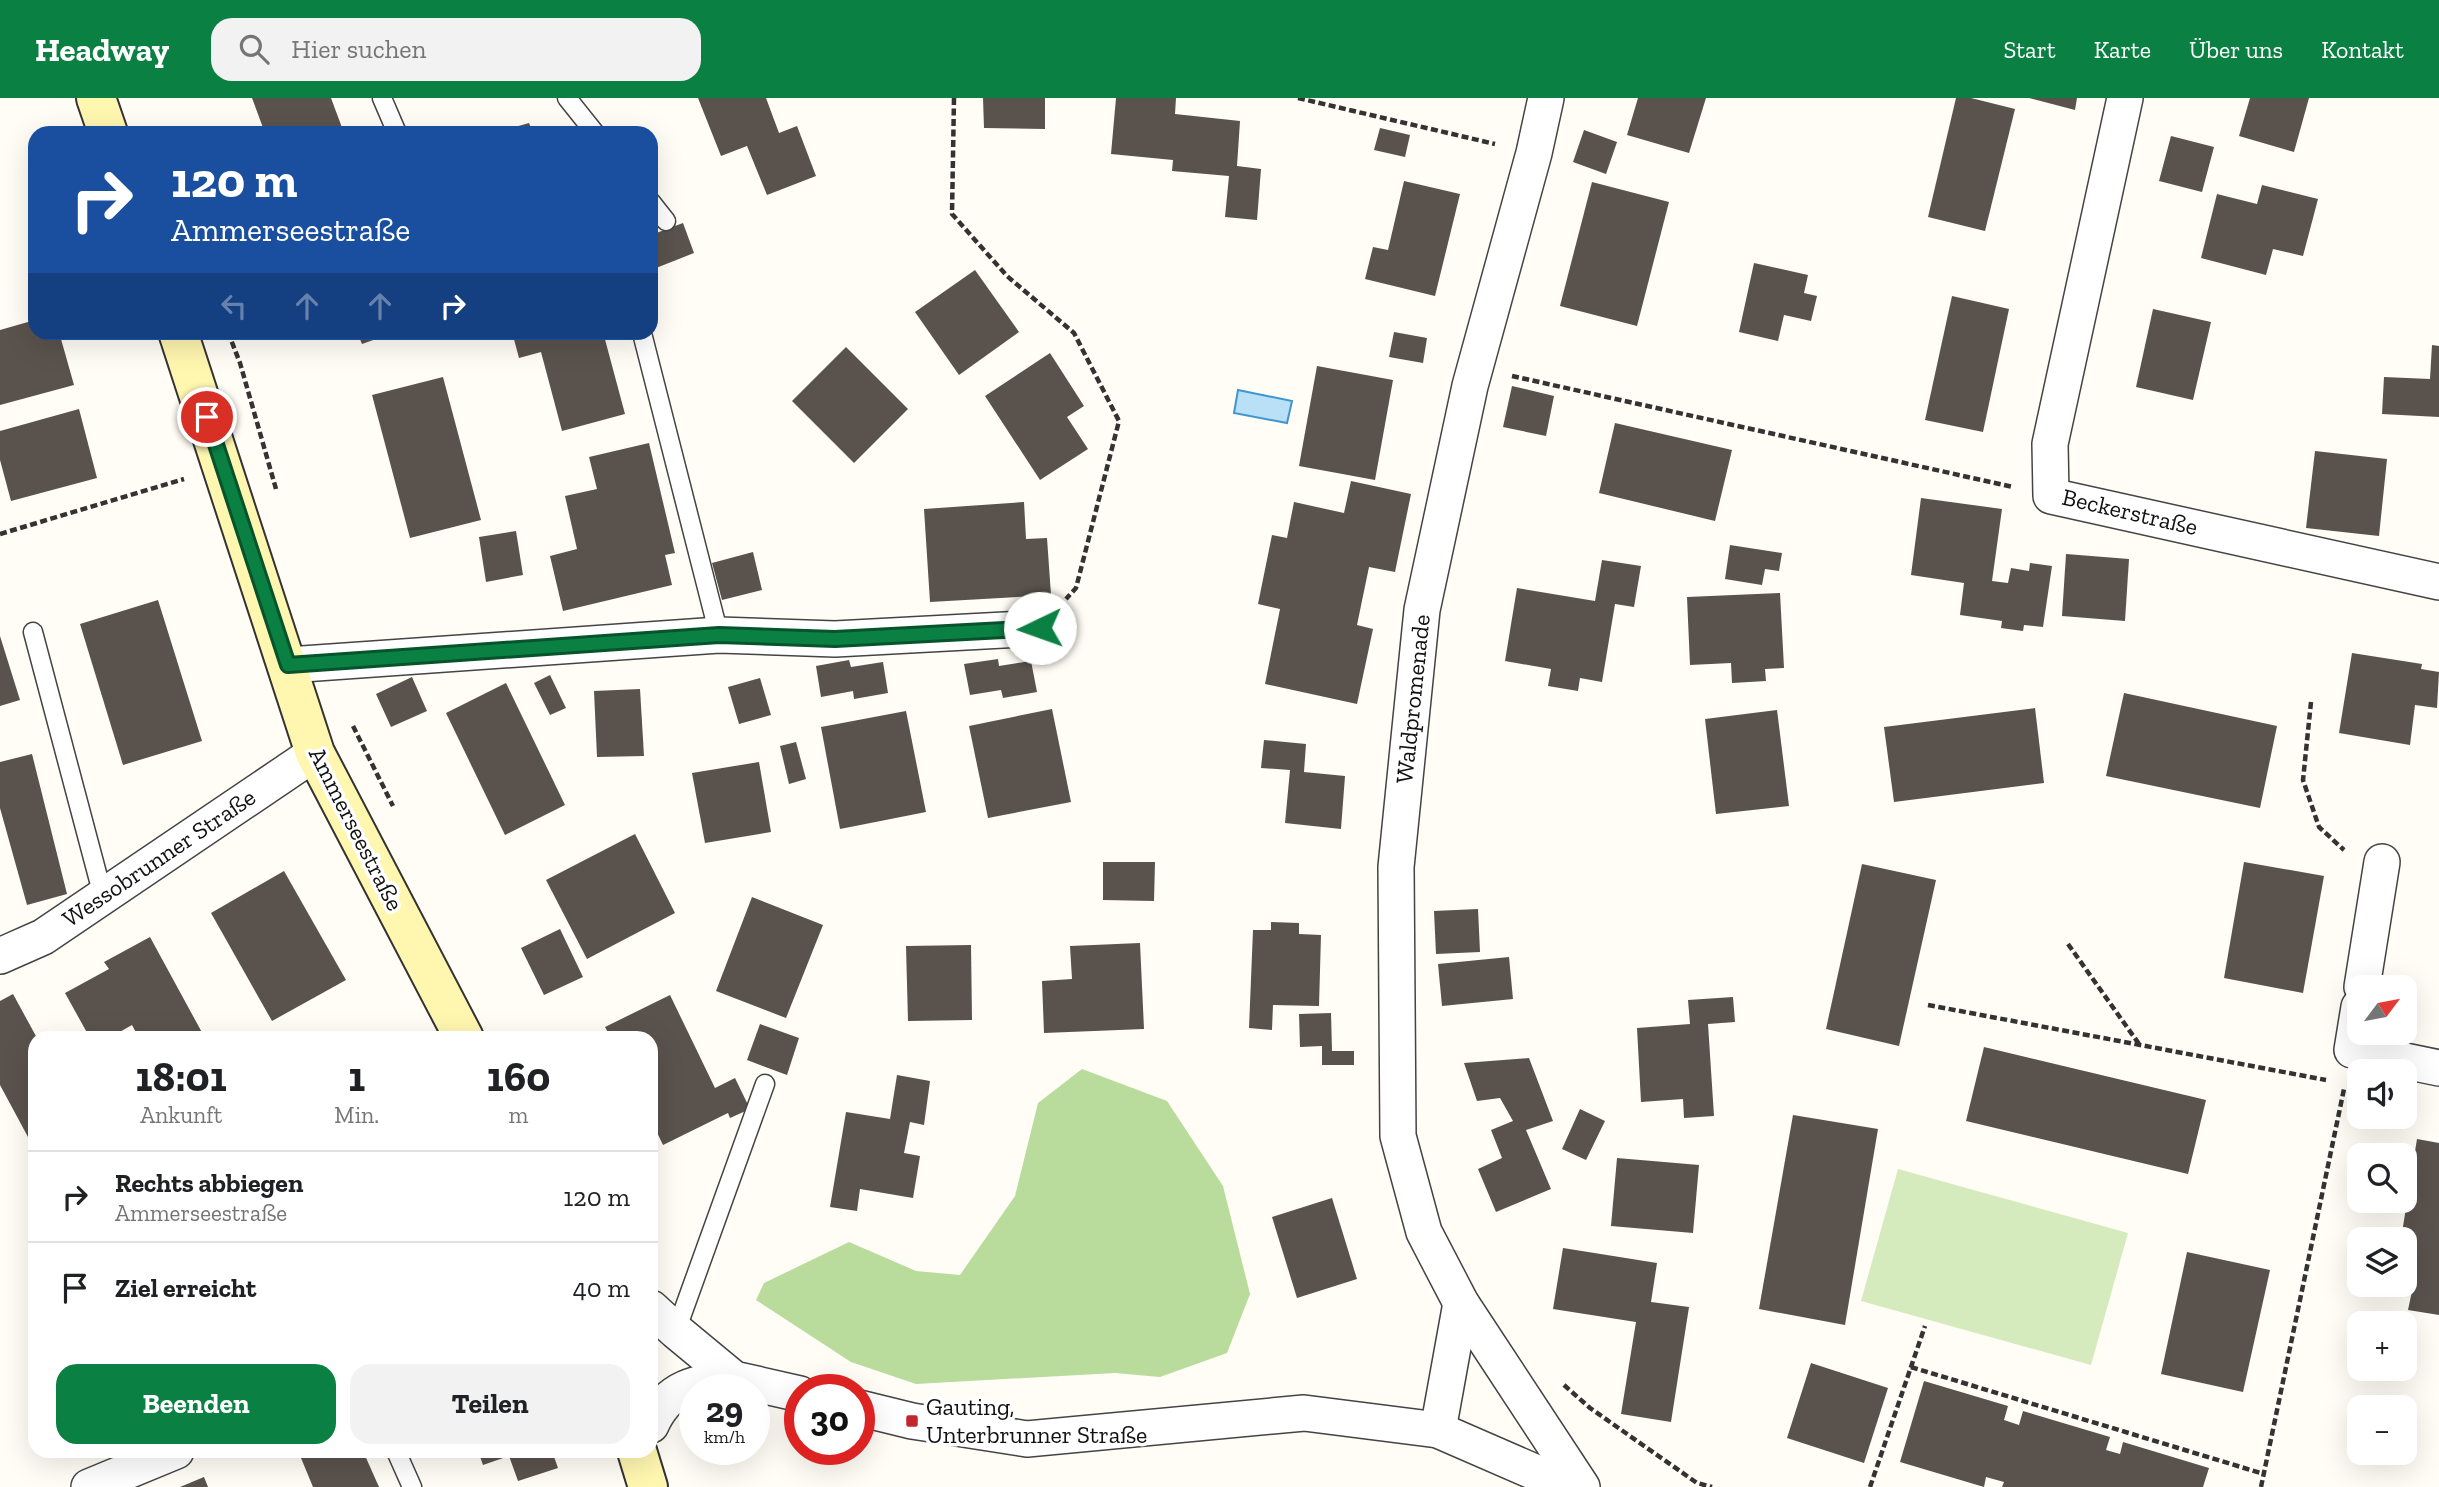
<!DOCTYPE html>
<html lang="de">
<meta charset="utf-8">
<style>
:root{--surface:#fff;--page:#f2f2f2;--text:#202124;--muted:#757577;--line:#e0e0e0;--accent:#0b8043}
body{margin:0;font-family:"Zilla Slab",serif;background:var(--page);color:var(--text);height:100vh;display:flex;flex-direction:column;font-size:26px;white-space:nowrap}
*{box-sizing:border-box;margin:0}
p{font-size:23px;color:var(--muted)}
.icon{flex:none;width:38px;height:38px;fill:none;stroke:currentColor;stroke-width:2;stroke-linecap:round;stroke-linejoin:round}
.map{position:relative;flex:1;overflow:hidden}
.side{position:absolute;left:28px;top:933px;width:630px;height:427px;display:flex;flex-direction:column;background:var(--surface);border-radius:21px;box-shadow:0 7px 28px #0002}
.side>*{flex:none}
.guide{position:absolute;left:28px;top:28px;width:630px;height:214px;border-radius:21px;box-shadow:0 7px 28px #0002;background:#1a4fa0;color:#fff;overflow:hidden}
.needle{width:46px;rotate:58deg}
.controls{position:absolute;left:2347px;top:877px;display:grid;gap:14px}
.controls a{display:grid;place-items:center;width:70px;height:70px;border-radius:14px;background:var(--surface);box-shadow:0 7px 28px #0002;font-size:35px}
.speed{position:absolute;left:679px;top:1276px;display:flex;gap:14px;font-size:35px;font-weight:700;text-align:center}
.speed>*{display:grid;place-content:center;width:91px;height:91px;border-radius:50%;background:var(--surface);box-shadow:0 7px 28px #0002;line-height:1}
.speed small{font-size:18px;font-weight:400}
.speed .limit{border:10px solid #d22;background:#fff;color:#111}
.pin{position:absolute;display:grid;place-items:center;width:60px;height:60px;color:#fff;margin:-30px;border:4px solid #fff;border-radius:50%;box-shadow:0 2px 7px #0007}
.me{position:absolute;width:77px;margin:-38px;rotate:267deg;stroke-linejoin:round;filter:drop-shadow(0 0 5px #0008)}
.turn{display:flex;align-items:center;gap:24px;height:147px;padding:0 28px;font-size:32px}
.turn .icon{width:91px;height:91px;stroke-width:2.5}
.turn b{display:block;font-size:49px;line-height:60px}
.lanes{display:flex;align-items:center;height:66px;padding:0 28px;background:#0003;justify-content:center;gap:35px;direction:ltr}
.lanes .off{opacity:.35}
.eta{display:flex;justify-content:space-evenly;align-items:center;height:119px;text-align:center}
.eta b{font-size:42px;font-weight:800;line-height:49px}
.action{display:flex;gap:14px;margin-top:auto;padding:14px 28px}
.action a{flex:1;height:80px;border-radius:21px;background:var(--accent);color:#fff;font-size:28px;font-weight:800;line-height:80px;text-align:center}
.action a+a{background:var(--page);color:var(--text)}
ul{padding:0;list-style:none}
li{display:flex;align-items:center;gap:21px;height:91px;padding:0 28px;border-top:2px solid var(--line)}
li div{flex:1}
li b{display:block;font-size:26px}
li em{font-style:normal}
header{display:flex;align-items:center;gap:42px;box-sizing:border-box;height:98px;padding:0 35px;background:var(--accent);color:#fff}
header strong{font-size:33px}
nav{display:flex;gap:38px;margin-inline-start:auto;font-size:24px}
.search{width:490px;height:63px;background:var(--page);display:flex;align-items:center;gap:18px;box-sizing:border-box;padding:0 24px;border-radius:21px;color:var(--muted);font-size:26px}
.map>svg:first-child{display:block}
</style>
<header>
<strong>Headway</strong>
<div class="search"><svg class="icon" aria-label="search" viewBox="0 0 24 24"><circle cx="10" cy="10" r="6"/><path d="M15 15l6 6"/></svg>Hier suchen</div>
<nav><a>Start</a><a>Karte</a><a>Über uns</a><a>Kontakt</a></nav>
</header>
<div class="map">
<svg width="2439" height="1389" viewBox="0 0 2439 1389">
<rect width="100%" height="100%" fill="#fffdf5"/>
<polygon fill="#d5ebbd" points="1898,1071 2128,1135 2091,1267 1861,1203"/>
<polygon fill="#b9dc9c" points="1082,971 1167,1003 1223,1088 1250,1196 1227,1255 1160,1279 1115,1275 916,1286 851,1264 756,1202 764,1185 849,1144 916,1173 960,1177 1015,1098 1038,1005"/>
<polygon fill="#b9e0f7" stroke="#3f96cf" stroke-width="2" points="1238,292 1292,303 1287,325 1234,315"/>
<g fill="#5a524d">
<polygon points="252,0 331,0 344,35 265,35"/>
<polygon points="698,0 766,0 779,35 797,28 816,78 767,97 747,48 721,58"/>
<polygon points="983,0 1045,0 1045,31 984,30"/>
<polygon points="1116,0 1176,0 1175,16 1240,23 1237,68 1261,71 1257,122 1225,119 1229,78 1172,73 1173,62 1111,56"/>
<polygon points="1638,0 1706,0 1689,55 1627,37"/>
<polygon points="1956,0 1971,0 2015,11 1985,133 1928,119"/>
<polygon points="2029,0 2077,0 2075,12"/>
<polygon points="2250,0 2309,0 2294,54 2239,38"/>
<polygon points="529,25 533,35 497,35 497,34"/>
<polygon points="1380,30 1410,37 1405,59 1374,52"/>
<polygon points="1584,32 1617,44 1606,76 1573,64"/>
<polygon points="2171,38 2214,49 2202,94 2159,83"/>
<polygon points="1404,83 1460,96 1435,198 1365,181 1373,149 1388,152"/>
<polygon points="1592,84 1669,104 1637,228 1560,208"/>
<polygon points="2262,87 2318,101 2303,158 2273,151 2266,177 2201,160 2217,96 2257,106"/>
<polygon points="683,125 694,155 656,170 651,158 651,137"/>
<polygon points="1754,165 1808,177 1804,195 1817,198 1811,223 1784,217 1778,243 1739,234"/>
<polygon points="975,172 1019,234 959,277 915,214"/>
<polygon points="1952,198 2009,211 1983,334 1925,322"/>
<polygon points="2153,211 2211,224 2193,302 2136,289"/>
<polygon points="35,222 35,234 59,234 74,287 0,307 0,232"/>
<polygon points="357,234 393,234 393,235 362,246"/>
<polygon points="512,234 603,234 625,316 562,333 541,254 519,260"/>
<polygon points="1394,234 1427,240 1423,265 1389,259"/>
<polygon points="2432,247 2439,248 2439,319 2382,316 2384,279 2430,281"/>
<polygon points="846,249 908,311 854,365 792,303"/>
<polygon points="1050,255 1084,308 1067,319 1088,351 1040,382 985,298"/>
<polygon points="1317,268 1393,282 1375,382 1299,368"/>
<polygon points="443,279 481,422 410,440 372,297"/>
<polygon points="1512,288 1554,298 1546,338 1503,329"/>
<polygon points="79,311 97,380 11,403 0,362 0,333"/>
<polygon points="1615,325 1732,352 1715,423 1599,395"/>
<polygon points="649,345 675,455 665,457 672,487 563,513 550,458 577,451 565,398 597,391 589,359"/>
<polygon points="2315,353 2387,361 2379,438 2306,430"/>
<polygon points="1351,383 1411,396 1395,474 1369,469 1357,527 1373,531 1357,606 1265,586 1280,511 1258,506 1272,437 1287,440 1294,404 1344,415"/>
<polygon points="1921,400 2002,411 1992,483 2008,485 2011,470 2029,473 2030,465 2052,468 2043,529 2024,527 2023,533 2001,530 2002,523 1960,517 1964,485 1911,477"/>
<polygon points="1024,404 1026,441 1047,440 1051,497 930,504 924,411"/>
<polygon points="516,433 523,477 486,484 479,439"/>
<polygon points="1730,447 1782,455 1779,473 1765,471 1762,487 1725,481"/>
<polygon points="753,454 762,492 722,502 712,465"/>
<polygon points="2066,456 2129,461 2125,523 2062,518"/>
<polygon points="1602,462 1641,468 1634,509 1615,506 1602,584 1580,580 1578,593 1548,588 1551,571 1505,563 1517,490 1595,503"/>
<polygon points="1780,495 1784,570 1765,571 1766,583 1732,585 1731,565 1690,567 1687,499"/>
<polygon points="158,502 202,643 123,667 80,526"/>
<polygon points="0,538 20,602 0,608"/>
<polygon points="2352,555 2422,566 2421,571 2439,574 2437,610 2415,607 2410,647 2339,635"/>
<polygon points="998,561 999,568 1031,563 1037,594 1003,600 1001,592 970,597 964,566"/>
<polygon points="849,562 851,569 883,564 888,595 854,601 853,593 821,599 816,568"/>
<polygon points="550,577 566,610 550,617 534,585"/>
<polygon points="412,579 427,613 391,629 376,596"/>
<polygon points="760,580 771,617 739,626 728,589"/>
<polygon points="506,585 565,707 505,737 446,615"/>
<polygon points="640,591 644,658 597,659 594,593"/>
<polygon points="2124,595 2277,628 2260,710 2106,678"/>
<polygon points="2035,610 2044,685 1894,704 1884,629"/>
<polygon points="1052,611 1071,704 988,720 969,628"/>
<polygon points="1777,612 1789,708 1716,716 1705,621"/>
<polygon points="906,613 926,714 840,731 821,629"/>
<polygon points="1264,642 1306,646 1304,674 1345,678 1341,731 1285,725 1290,672 1261,670"/>
<polygon points="796,644 806,681 789,686 780,648"/>
<polygon points="32,656 67,796 27,807 0,710 0,664"/>
<polygon points="759,664 771,734 705,745 692,675"/>
<polygon points="635,736 675,815 587,861 546,782"/>
<polygon points="1103,764 1155,764 1154,803 1103,802"/>
<polygon points="2244,764 2324,778 2303,895 2224,880"/>
<polygon points="1862,766 1936,782 1899,948 1826,931"/>
<polygon points="284,773 346,882 272,923 211,815"/>
<polygon points="752,799 823,827 786,920 716,893"/>
<polygon points="1478,811 1480,854 1436,856 1434,813"/>
<polygon points="1271,824 1299,825 1299,836 1321,837 1319,908 1273,907 1272,932 1249,930 1253,832 1271,832"/>
<polygon points="560,831 583,879 544,897 521,850"/>
<polygon points="150,839 205,940 139,940 132,927 109,940 90,940 65,895 109,871 104,864"/>
<polygon points="1140,845 1144,931 1044,935 1042,883 1072,881 1070,848"/>
<polygon points="971,847 972,922 908,923 906,848"/>
<polygon points="1509,859 1513,901 1442,908 1438,866"/>
<polygon points="13,896 37,940 35,1052 0,987 0,903"/>
<polygon points="670,897 715,990 735,980 750,1011 730,1020 728,1015 663,1047 651,1022 651,940 611,940 605,929"/>
<polygon points="1733,899 1735,924 1708,926 1714,1018 1684,1020 1683,1001 1641,1004 1637,930 1690,926 1688,902"/>
<polygon points="1331,915 1332,953 1354,953 1354,967 1322,967 1322,948 1300,949 1299,916"/>
<polygon points="760,926 799,940 787,977 747,962"/>
<polygon points="1984,949 2206,1002 2188,1076 1966,1023"/>
<polygon points="1529,960 1553,1023 1526,1032 1551,1091 1496,1114 1478,1071 1502,1060 1491,1032 1513,1023 1500,1000 1477,1003 1464,965"/>
<polygon points="897,977 930,983 924,1027 910,1024 904,1055 920,1058 913,1100 860,1091 857,1113 830,1109 846,1014 890,1021"/>
<polygon points="1580,1011 1605,1023 1586,1062 1562,1051"/>
<polygon points="1793,1017 1878,1031 1845,1227 1759,1211"/>
<polygon points="2417,1041 2439,1045 2439,1217 2408,1212 2412,1193 2393,1190 2394,1186 2404,1186 2404,1141 2401,1141"/>
<polygon points="1617,1060 1699,1067 1693,1135 1611,1128"/>
<polygon points="1332,1100 1357,1181 1297,1200 1272,1119"/>
<polygon points="1563,1150 1657,1165 1651,1204 1689,1209 1671,1324 1621,1316 1636,1224 1553,1211"/>
<polygon points="2187,1154 2270,1172 2243,1294 2161,1276"/>
<polygon points="1811,1265 1888,1290 1864,1365 1787,1340"/>
<polygon points="1924,1283 2008,1308 2004,1322 2019,1327 2023,1313 2110,1339 2106,1352 2120,1356 2123,1344 2209,1370 2203,1389 2002,1389 2004,1384 1986,1379 1984,1389 1900,1364"/>
<polygon points="318,1353 363,1353 379,1389 313,1389 301,1360"/>
<polygon points="478,1353 552,1353 558,1370 518,1383 509,1358 483,1367"/>
<polygon points="204,1379 208,1389 180,1389"/>
</g>
<g fill="none" stroke-linecap="round" stroke-linejoin="round">
<g stroke="#444" stroke-width="21">
<g id="lane">
<polyline points="382,0 397,35"/>
<polyline points="567,0 595,35"/>
<polyline points="651,104 666,123"/>
<polyline points="643,239 719,537"/>
<polyline points="33,534 103,798"/>
<polyline points="676,1233 765,986"/>
<polyline points="396,1353 412,1389"/>
</g>
</g>
<g stroke="#444" stroke-width="38">
<g id="street">
<polyline points="1546,0 1534,55 1470,288 1422,512 1396,769 1398,1038 1424,1134 1461,1205 1582,1389"/>
<polyline points="2125,0 2050,346 2051,398 2439,484"/>
<polyline points="288,567 719,537 835,541 1040,530"/>
<polyline points="0,858 43,839 315,655"/>
<polyline points="2362,889 2382,764"/>
<polyline points="2359,909 2352,952 2439,970"/>
<polyline points="651,1210 676,1233 734,1281 800,1296"/>
<polyline points="859,1310 912,1323 1027,1341 1304,1315 1438,1332 1569,1389"/>
<path d="M651 1327C668 1288 697 1284 734 1281"/>
<polyline points="1438,1332 1461,1205"/>
<polyline points="89,1389 176,1353"/>
</g>
</g>
<g stroke="#333" stroke-width="42">
<g id="secondary">
<polyline points="96,0 108,35"/>
<polyline points="178,234 315,655 464,940"/>
<polyline points="637,1353 648,1389"/>
</g>
</g>
<g stroke="#333" stroke-width="4.5" stroke-dasharray="7 3.5" stroke-linecap="butt">
<polyline points="954,0 952,116 1007,178 1074,235 1119,323 1076,490 1066,501"/>
<polyline points="1298,0 1495,46"/>
<polyline points="228,234 240,265 276,391"/>
<polyline points="1512,278 2013,389"/>
<polyline points="0,436 184,381"/>
<polyline points="2311,604 2303,682 2319,729 2344,752"/>
<polyline points="353,628 393,708"/>
<polyline points="2068,846 2139,946"/>
<polyline points="1928,907 2326,982"/>
<polyline points="1911,1269 2264,1376"/>
<polyline points="1564,1287 1590,1310 1697,1385 1712,1389"/>
<polyline points="1870,1389 1925,1228"/>
<polyline points="2261,1389 2344,991"/>
</g>
<use href="#lane" stroke="#fff" stroke-width="18"/>
<use href="#street" stroke="#fff" stroke-width="35"/>
<use href="#secondary" stroke="#fff6b0" stroke-width="38"/>
</g>
<g fill="none" stroke-linecap="round" stroke-linejoin="round">
<g stroke="#07532c" stroke-width="18">
<polyline id="route" points="207,319 288,567 719,537 835,541 1040,530"/>
</g>
<use href="#route" stroke="#0b8043" stroke-width="12"/>
</g>
<rect fill="#c4262e" stroke="#fff" stroke-width="2.5" x="905" y="1316" width="14" height="14" rx="3.5"/>
<g text-anchor="middle" stroke-width="7" stroke-linejoin="round" paint-order="stroke">
<g font-size="24" fill="#111" stroke="#fff">
<text transform="translate(2130 414) rotate(13)" y="8">Beckerstraße</text>
<text transform="translate(1413 601) rotate(-84)" y="8">Waldpromenade</text>
<text transform="translate(356 731) rotate(63)" y="8">Ammerseestraße</text>
<text transform="translate(159 760) rotate(-34)" y="8">Wessobrunner Straße</text>
</g>
<g font-size="24" fill="#111" stroke="#fff" text-anchor="start">
<text x="926" y="1317">Gauting,<tspan x="926" dy="28">Unterbrunner Straße</tspan></text>
</g>
</g>
</svg>
<div class="controls">
<a><svg class="needle" viewBox="-14 -14 28 28"><path d="M0-13l5 13h-10z" fill="#e53935"/><path d="M0 13l5-13h-10z" fill="#757577"/></svg></a>
<a><svg class="icon" aria-label="sound" viewBox="0 0 24 24"><path d="M4 9h4l5-4v14l-5-4H4zM17 9q2 3 0 6"/></svg></a>
<a><svg class="icon" aria-label="search" viewBox="0 0 24 24"><circle cx="10" cy="10" r="6"/><path d="M15 15l6 6"/></svg></a>
<a><svg class="icon" aria-label="layers" viewBox="0 0 24 24"><path d="M12 4l9 5-9 5-9-5zM3 14l9 5 9-5"/></svg></a>
<a>+</a>
<a>−</a>
</div>
<div class="speed"><div>29<small>km/h</small></div><div class="limit">30</div></div>
<div class="pin" style="left:207px;top:319px;background:#d93025"><svg class="icon" aria-label="arrive" viewBox="0 0 24 24"><path d="M6 21V4h12l-3 4 3 4H6"/></svg></div>
<svg class="me" style="left:1040px;top:530px" viewBox="-20 -20 40 40"><circle r="19" fill="#fff"/><path d="M0-13L10 11 0 6-10 11z" fill="#0b8043"/></svg>
<div class="guide">
<div class="turn"><svg class="icon" aria-label="right" viewBox="0 0 24 24"><path d="M7 20v-9h11M14 6l5 5-5 5"/></svg><div><b>120 m</b>Ammerseestraße</div></div>
<div class="lanes"><svg class="icon off" aria-label="left" viewBox="0 0 24 24"><path d="M17 20v-9H6M10 6l-5 5 5 5"/></svg><svg class="icon off" aria-label="ahead" viewBox="0 0 24 24"><path d="M12 20V5M6 11l6-6 6 6"/></svg><svg class="icon off" aria-label="ahead" viewBox="0 0 24 24"><path d="M12 20V5M6 11l6-6 6 6"/></svg><svg class="icon" aria-label="right" viewBox="0 0 24 24"><path d="M7 20v-9h11M14 6l5 5-5 5"/></svg></div>
</div>
<section class="side">
<div class="eta">
<div><b>18:01</b><p>Ankunft</p></div>
<div><b>1</b><p>Min.</p></div>
<div><b>160</b><p>m</p></div>
</div>
<ul>
<li><svg class="icon" aria-label="right" viewBox="0 0 24 24"><path d="M7 20v-9h11M14 6l5 5-5 5"/></svg><div><b>Rechts abbiegen</b><p>Ammerseestraße</p></div><em>120 m</em></li>
<li><svg class="icon" aria-label="arrive" viewBox="0 0 24 24"><path d="M6 21V4h12l-3 4 3 4H6"/></svg><div><b>Ziel erreicht</b></div><em>40 m</em></li>
</ul>
<div class="action"><a>Beenden</a><a>Teilen</a></div>
</section>
</div>
